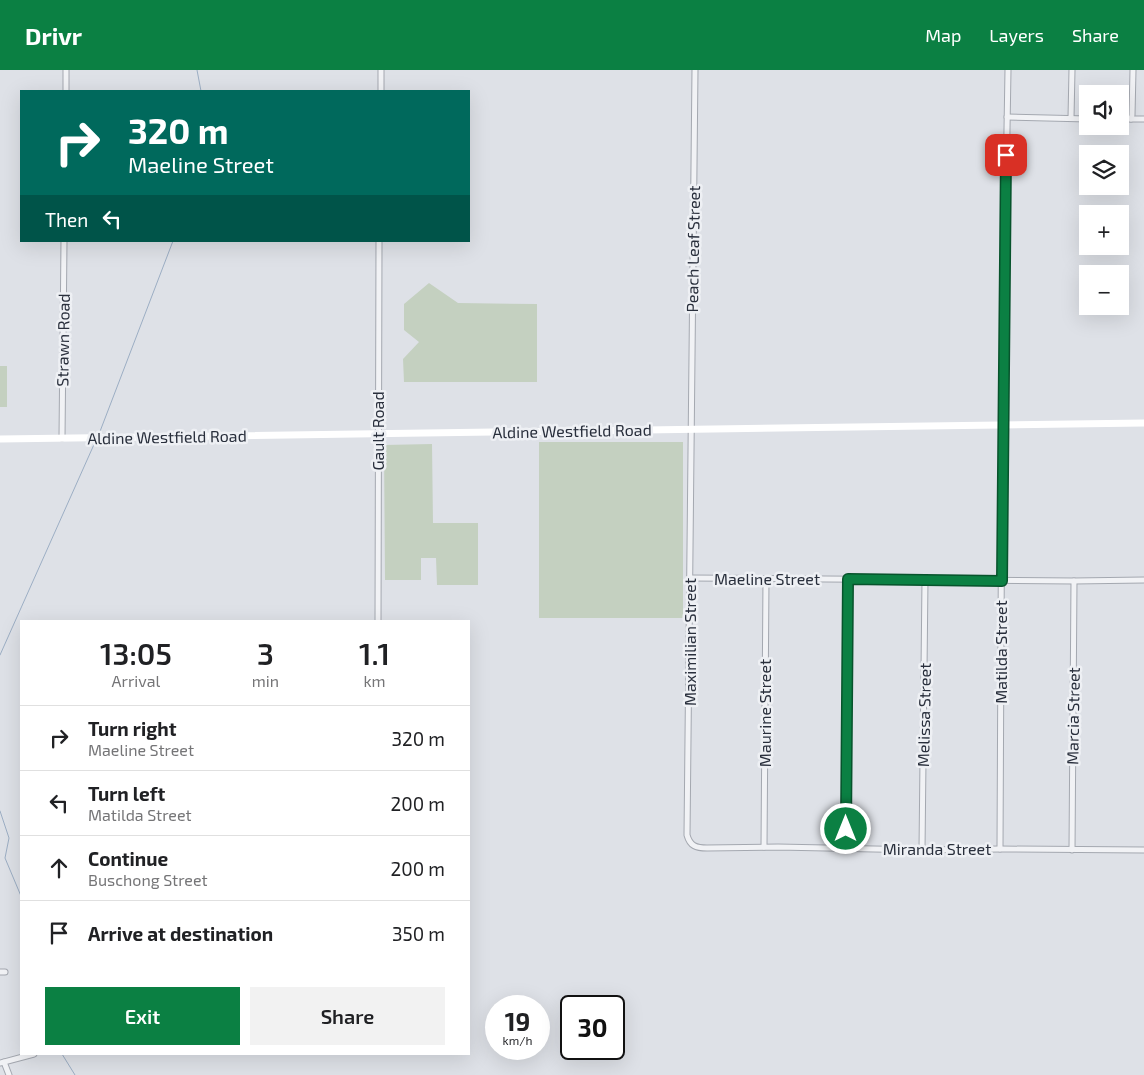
<!DOCTYPE html>
<meta charset="utf-8">
<style>
:root{--surface:#fff;--page:#f2f2f2;--text:#202124;--muted:#757577;--line:#e0e0e0;--accent:#0b8043}
body{margin:0;font-family:"Exo 2",sans-serif;background:var(--page);color:var(--text);height:100vh;display:flex;flex-direction:column;font-size:19px;white-space:nowrap}
*{box-sizing:border-box;margin:0}
p{font-size:16px;color:var(--muted)}
.icon{flex:none;width:28px;height:28px;fill:none;stroke:currentColor;stroke-width:2;stroke-linecap:round;stroke-linejoin:round}
.map{position:relative;flex:1;overflow:hidden}
.details{position:absolute;left:20px;top:550px;width:450px;height:435px;display:flex;flex-direction:column;background:var(--surface);border-radius:0px;box-shadow:0 5px 20px #0002}
.details>*{flex:none}
.guide{position:absolute;left:20px;top:20px;width:450px;height:152px;border-radius:0px;box-shadow:0 5px 20px #0002;background:#00695c;color:#fff;overflow:hidden}
.buttons{position:absolute;left:1079px;top:15px;display:grid;gap:10px}
.buttons a{display:grid;place-items:center;width:50px;height:50px;border-radius:0px;background:var(--surface);box-shadow:0 5px 20px #0002;font-size:25px}
.speed{position:absolute;left:485px;top:925px;display:flex;gap:10px;font-size:25px;font-weight:700;text-align:center}
.speed>*{display:grid;place-content:center;width:65px;height:65px;border-radius:50%;background:var(--surface);box-shadow:0 5px 20px #0002;line-height:1}
.speed small{font-size:12px;font-weight:400}
.speed .limit{border:2px solid #111;border-radius:8px;background:#fff;color:#111}
.pin{position:absolute;display:grid;place-items:center;width:42px;height:42px;color:#fff;margin:-21px;border-radius:10px;box-shadow:0 2px 8px #0006}
.me{position:absolute;width:55px;margin:-28px;rotate:0deg;stroke-linejoin:round;filter:drop-shadow(0 0 4px #0008)}
.turn{display:flex;align-items:center;gap:18px;height:105px;padding:0 25px;font-size:22px}
.turn .icon{width:65px;height:65px;stroke-width:2.5}
.turn b{display:block;font-size:35px;line-height:42px}
.then{display:flex;align-items:center;height:48px;padding:0 25px;background:#0003;gap:10px;font-size:19px}
.eta{display:flex;justify-content:space-evenly;align-items:center;height:85px;text-align:center}
.eta b{font-size:30px;font-weight:600;line-height:35px}
.cta{display:flex;gap:10px;margin-top:auto;padding:10px 25px}
.cta a{flex:1;height:58px;border-radius:0px;background:var(--accent);color:#fff;font-size:20px;font-weight:600;line-height:58px;text-align:center}
.cta a+a{background:var(--page);color:var(--text)}
ul{padding:0;list-style:none}
li{display:flex;align-items:center;gap:15px;height:65px;padding:0 25px;border-top:1px solid var(--line)}
li div{flex:1}
li b{display:block;font-size:19px}
li em{font-style:normal}
header{display:flex;align-items:center;gap:30px;box-sizing:border-box;height:70px;padding:0 25px;background:var(--accent);color:#fff}
header strong{font-size:24px}
nav{display:flex;gap:28px;margin-inline-start:auto;font-size:18px}
.map>svg:first-child{display:block}
</style>
<header>
<strong>Drivr</strong>
<nav><a>Map</a><a>Layers</a><a>Share</a></nav>
</header>
<div class="map">
<svg width="1144" height="1005" viewBox="0 0 1144 1005">
<rect width="100%" height="100%" fill="#dee1e7"/>
<g fill="#c4d0c0">
<polygon points="429,213 458,233 537,234 537,312 404,312 403,289 419,272 404,260 404,234"/>
<rect x="0" y="296" width="7" height="41"/>
<rect x="539" y="372" width="144" height="176"/>
<polygon points="432,374 433,453 478,453 478,515 437,515 436,488 421,488 421,510 385,510 384,375"/>
</g>
<g fill="none" stroke-linecap="round" stroke-linejoin="round">
<g stroke="#9caec4" stroke-width="1">
<polyline points="197,0 201,21"/>
<polyline points="99,364 173,171"/>
<polyline points="0,585 96,370"/>
<polyline points="0,741 9,768 5,788 21,826"/>
<polyline points="62,984 75,1005"/>
</g>
<g stroke="#a4a8b0" stroke-width="7">
<g id="minor">
<path d="M695 0 687 765C690 776 696 778 707 778L778 777 922 780 1000 779 1144 780"/>
<polyline points="66,21 66,0"/>
<polyline points="381,21 381,0"/>
<polyline points="1007,47 1088,49"/>
<polyline points="1071,48 1072,0"/>
<polyline points="1120,49 1144,49"/>
<polyline points="1131,49 1132,45 1133,0"/>
<polyline points="62,368 64,171"/>
<polyline points="690,508 1074,511 1144,510"/>
<polyline points="378,551 379,171"/>
<polyline points="764,777 766,509"/>
<polyline points="845,778 847,509"/>
<polyline points="1000,779 1002,355 1008,0"/>
<polyline points="922,780 925,510"/>
<polyline points="1072,780 1074,511"/>
<polyline points="0,902 5,902"/>
<polyline points="4,992 9,1005"/>
<polyline points="0,993 34,984"/>
</g>
</g>
<use href="#minor" stroke="#f1f2f5" stroke-width="5"/>
<polyline stroke="#fff" stroke-width="7" points="0,369 1144,353"/>
</g>
<g fill="none" stroke-linecap="round" stroke-linejoin="round">
<g stroke="#07532c" stroke-width="12">
<polyline id="route" points="846,759 848,509 1002,511 1006,85"/>
</g>
<use href="#route" stroke="#0b8043" stroke-width="9"/>
</g>
<g text-anchor="middle" stroke-width="5" stroke-linejoin="round" paint-order="stroke">
<g font-size="16" fill="#292f3c" stroke="#eef0f4">
<text transform="translate(693 179) rotate(-89)" y="6">Peach Leaf Street</text>
<text transform="translate(63 270) rotate(-89)" y="6">Strawn Road</text>
<text transform="translate(378 361) rotate(-90)" y="6">Gault Road</text>
<text transform="translate(572 361) rotate(-1)" y="6">Aldine Westfield Road</text>
<text transform="translate(167 367) rotate(-1)" y="6">Aldine Westfield Road</text>
<text x="767" y="515">Maeline Street</text>
<text transform="translate(690 572) rotate(-90)" y="6">Maximilian Street</text>
<text transform="translate(1001 582) rotate(-90)" y="6">Matilda Street</text>
<text transform="translate(765 643) rotate(-90)" y="6">Maurine Street</text>
<text transform="translate(924 645) rotate(-89)" y="6">Melissa Street</text>
<text transform="translate(1073 646) rotate(-89)" y="6">Marcia Street</text>
<text x="937" y="785">Miranda Street</text>
</g>
</g>
</svg>
<div class="buttons">
<a><svg class="icon" aria-label="sound" viewBox="0 0 24 24"><path d="M4 9h4l5-4v14l-5-4H4zM17 9q2 3 0 6"/></svg></a>
<a><svg class="icon" aria-label="layers" viewBox="0 0 24 24"><path d="M12 4l9 5-9 5-9-5zM3 14l9 5 9-5"/></svg></a>
<a>+</a>
<a>−</a>
</div>
<div class="speed"><div>19<small>km/h</small></div><div class="limit">30</div></div>
<div class="pin" style="left:1006px;top:85px;background:#d93025"><svg class="icon" aria-label="arrive" viewBox="0 0 24 24"><path d="M6 21V4h12l-3 4 3 4H6"/></svg></div>
<svg class="me" style="left:846px;top:759px" viewBox="-20 -20 40 40"><circle r="17" fill="#0b8043" stroke="#fff" stroke-width="3"/><path d="M0-11L8 9 0 5-8 9z" fill="#fff"/></svg>
<div class="guide">
<div class="turn"><svg class="icon" aria-label="right" viewBox="0 0 24 24"><path d="M7 20v-9h11M14 6l5 5-5 5"/></svg><div><b>320 m</b>Maeline Street</div></div>
<div class="then">Then<svg class="icon" aria-label="left" viewBox="0 0 24 24"><path d="M17 20v-9H6M10 6l-5 5 5 5"/></svg></div>
</div>
<section class="details">
<div class="eta">
<div><b>13:05</b><p>Arrival</p></div>
<div><b>3</b><p>min</p></div>
<div><b>1.1</b><p>km</p></div>
</div>
<ul>
<li><svg class="icon" aria-label="right" viewBox="0 0 24 24"><path d="M7 20v-9h11M14 6l5 5-5 5"/></svg><div><b>Turn right</b><p>Maeline Street</p></div><em>320 m</em></li>
<li><svg class="icon" aria-label="left" viewBox="0 0 24 24"><path d="M17 20v-9H6M10 6l-5 5 5 5"/></svg><div><b>Turn left</b><p>Matilda Street</p></div><em>200 m</em></li>
<li><svg class="icon" aria-label="ahead" viewBox="0 0 24 24"><path d="M12 20V5M6 11l6-6 6 6"/></svg><div><b>Continue</b><p>Buschong Street</p></div><em>200 m</em></li>
<li><svg class="icon" aria-label="arrive" viewBox="0 0 24 24"><path d="M6 21V4h12l-3 4 3 4H6"/></svg><div><b>Arrive at destination</b></div><em>350 m</em></li>
</ul>
<div class="cta"><a>Exit</a><a>Share</a></div>
</section>
</div>
